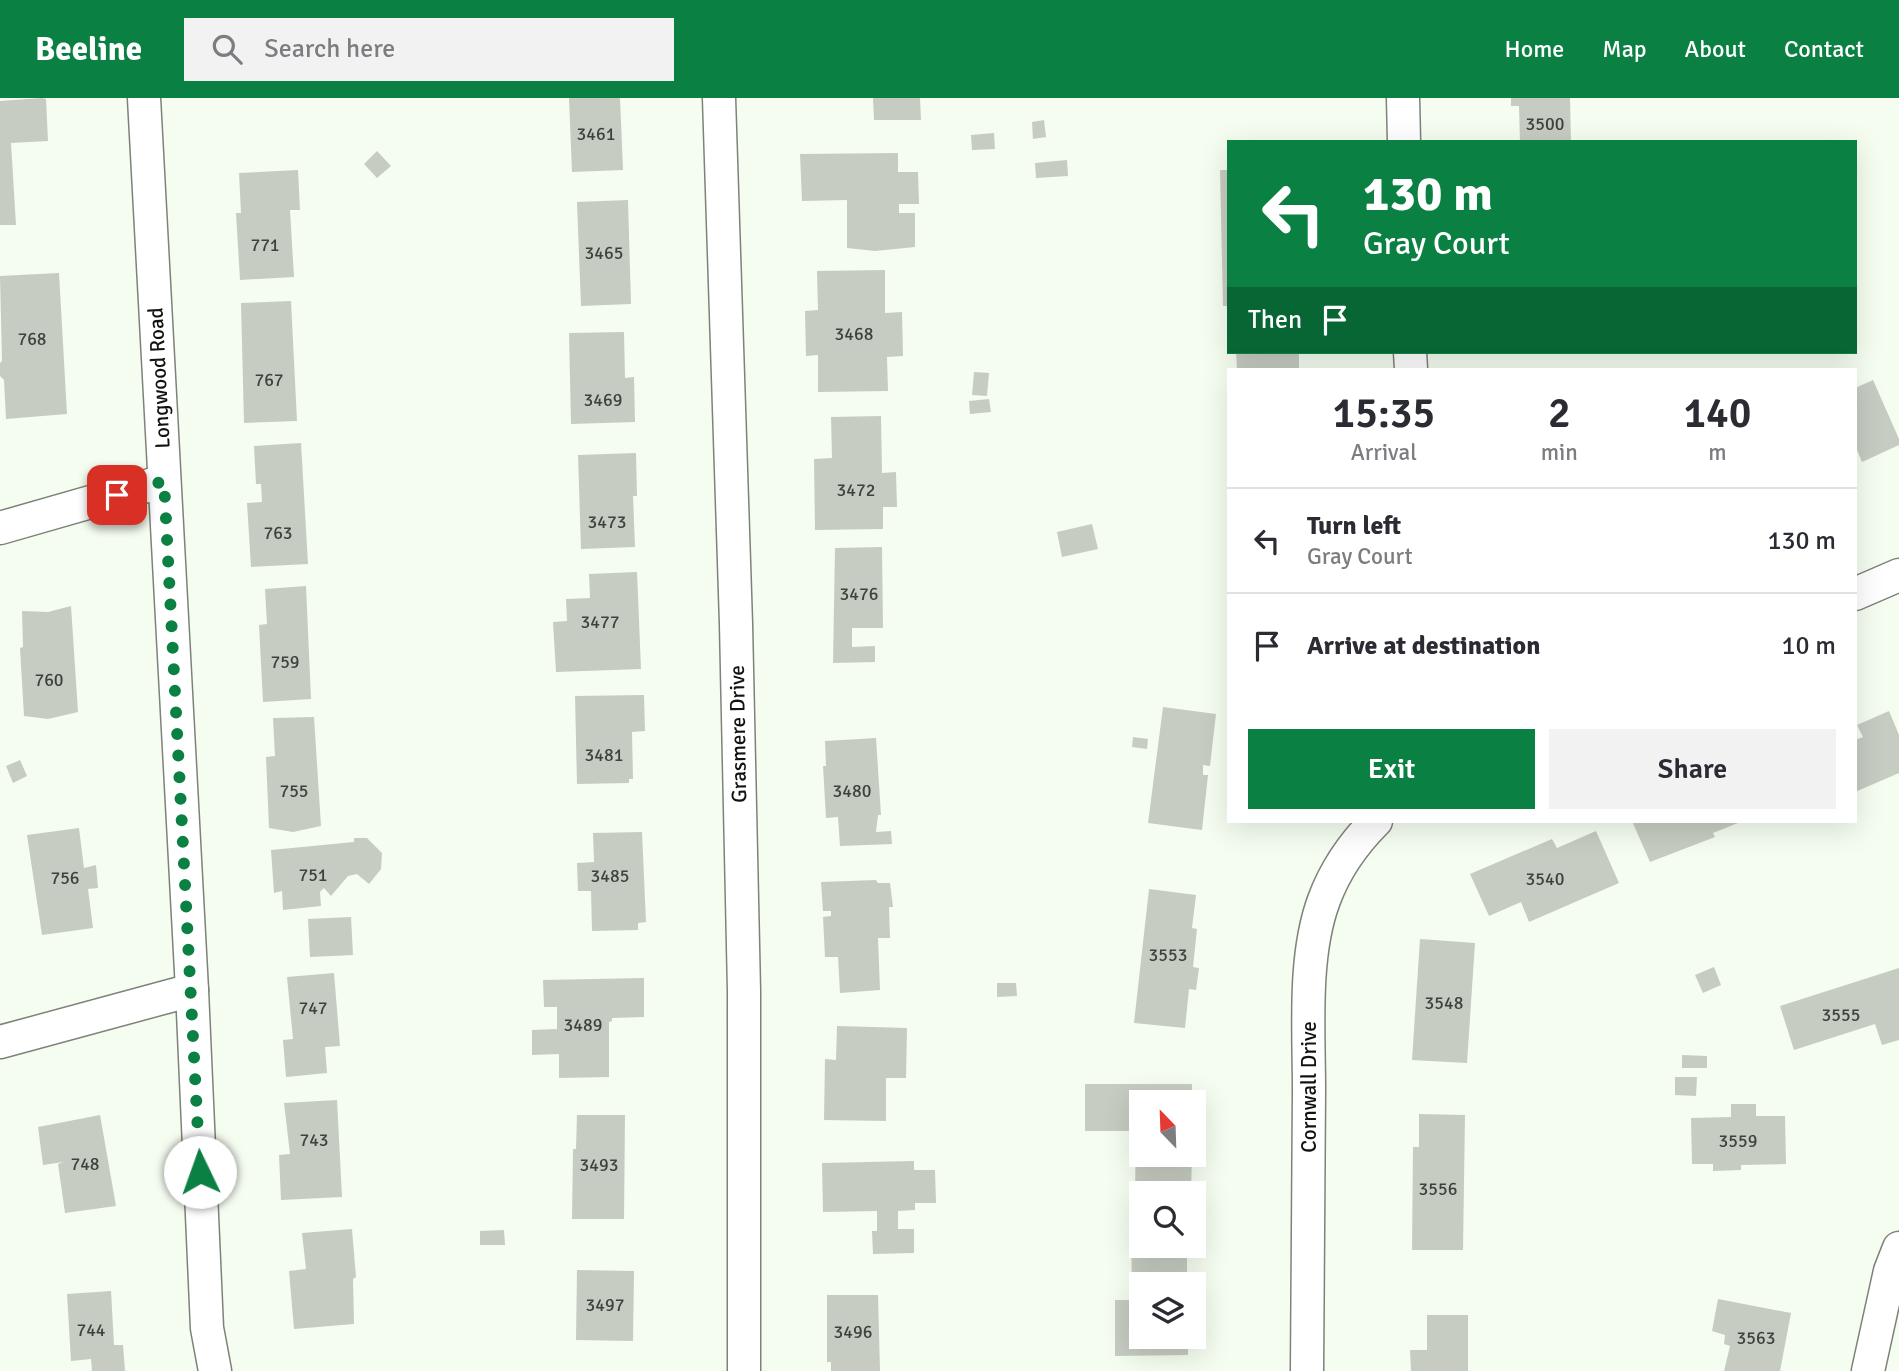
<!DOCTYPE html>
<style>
:root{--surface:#fff;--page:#f2f2f3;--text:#2b2b33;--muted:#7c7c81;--line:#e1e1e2;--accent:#0b8043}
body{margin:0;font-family:Signika,sans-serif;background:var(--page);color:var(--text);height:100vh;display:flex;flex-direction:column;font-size:26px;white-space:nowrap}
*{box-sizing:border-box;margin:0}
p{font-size:23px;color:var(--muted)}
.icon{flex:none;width:38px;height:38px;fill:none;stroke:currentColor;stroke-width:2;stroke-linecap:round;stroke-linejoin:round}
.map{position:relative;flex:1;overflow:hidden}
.panel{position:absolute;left:1227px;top:270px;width:630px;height:455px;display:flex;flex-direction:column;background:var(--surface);border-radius:0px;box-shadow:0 7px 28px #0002}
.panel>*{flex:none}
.hud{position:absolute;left:1227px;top:42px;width:630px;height:214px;border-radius:0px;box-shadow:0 7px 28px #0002;background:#0b8043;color:#fff;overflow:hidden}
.needle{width:46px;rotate:337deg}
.tools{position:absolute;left:1129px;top:992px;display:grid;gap:14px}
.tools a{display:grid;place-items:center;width:77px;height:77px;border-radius:0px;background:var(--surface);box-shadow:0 7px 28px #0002;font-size:35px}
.pin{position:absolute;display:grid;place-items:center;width:60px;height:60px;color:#fff;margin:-30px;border-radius:14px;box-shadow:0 4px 10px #0006}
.me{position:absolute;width:77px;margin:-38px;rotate:357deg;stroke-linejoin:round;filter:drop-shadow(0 0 5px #0008)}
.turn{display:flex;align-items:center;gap:24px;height:147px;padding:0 21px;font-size:32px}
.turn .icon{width:91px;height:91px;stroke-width:2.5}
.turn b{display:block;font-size:49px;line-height:60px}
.then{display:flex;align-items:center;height:66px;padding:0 21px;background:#0003;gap:14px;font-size:26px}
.eta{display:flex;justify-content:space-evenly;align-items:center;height:119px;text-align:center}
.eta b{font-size:42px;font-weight:600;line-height:49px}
.button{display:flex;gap:14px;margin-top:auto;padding:14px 21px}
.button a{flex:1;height:80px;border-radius:0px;background:var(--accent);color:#fff;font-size:28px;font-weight:600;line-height:80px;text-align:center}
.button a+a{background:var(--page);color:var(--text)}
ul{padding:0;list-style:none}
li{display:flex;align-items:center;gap:21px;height:105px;padding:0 21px;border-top:2px solid var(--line)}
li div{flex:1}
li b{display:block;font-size:26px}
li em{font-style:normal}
header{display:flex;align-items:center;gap:42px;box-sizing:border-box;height:98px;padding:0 35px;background:var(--accent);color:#fff}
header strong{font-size:33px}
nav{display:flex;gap:38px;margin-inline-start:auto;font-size:24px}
.search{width:490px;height:63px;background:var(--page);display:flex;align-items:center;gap:18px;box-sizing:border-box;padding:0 24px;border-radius:0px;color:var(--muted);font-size:26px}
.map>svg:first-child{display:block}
</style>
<header>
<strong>Beeline</strong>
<div class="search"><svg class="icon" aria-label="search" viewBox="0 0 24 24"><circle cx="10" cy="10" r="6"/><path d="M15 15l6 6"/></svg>Search here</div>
<nav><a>Home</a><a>Map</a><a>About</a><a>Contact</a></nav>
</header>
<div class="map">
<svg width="1899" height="1273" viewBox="0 0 1899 1273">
<rect width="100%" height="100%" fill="#f5fcf0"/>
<g fill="#c6ccc1">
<polygon points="42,0 46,1 48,43 11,45 16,127 0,127 0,3"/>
<polygon points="569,0 620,0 623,72 572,74"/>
<polygon points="873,0 920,0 921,22 874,22"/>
<polygon points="1511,0 1570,0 1571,44 1520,44 1519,8 1511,8"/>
<polygon points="1044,22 1046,39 1033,41 1032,24"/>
<polygon points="994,35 995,51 972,52 971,37"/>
<polygon points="377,53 391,68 377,80 364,66"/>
<polygon points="898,55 898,74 918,74 919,106 899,106 899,115 915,115 915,149 875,153 847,150 847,102 802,103 800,56"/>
<polygon points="1067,62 1068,78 1036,80 1035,65"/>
<polygon points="298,72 300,112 290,112 294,179 240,182 236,115 241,115 239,75"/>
<polygon points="1220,72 1228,72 1228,208 1223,208"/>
<polygon points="628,102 631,206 581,208 577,104"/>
<polygon points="885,172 885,215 902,214 903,258 887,259 888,293 818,294 818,257 806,258 805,213 818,212 817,173"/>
<polygon points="59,175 67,316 6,321 4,282 0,278 0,265 2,263 0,178"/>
<polygon points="291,203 297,323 244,325 241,205"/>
<polygon points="624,234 625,280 634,279 635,324 571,326 569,235"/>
<polygon points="1236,254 1299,254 1299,271 1237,271"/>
<polygon points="974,274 989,275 987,298 972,297"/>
<polygon points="1873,282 1899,341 1899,347 1862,364 1855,347 1855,290"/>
<polygon points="989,301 991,314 970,316 969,303"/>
<polygon points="881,318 882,375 896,374 897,409 883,409 883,431 815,432 814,361 832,360 831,319"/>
<polygon points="301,345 308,466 251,469 247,405 262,404 261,386 256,386 254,348"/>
<polygon points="636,355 637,398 633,398 635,449 581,451 578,357"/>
<polygon points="1092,426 1098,451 1062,459 1057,434"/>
<polygon points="882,449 883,530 852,530 852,549 875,548 875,564 833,565 835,450"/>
<polygon points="637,474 641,571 556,574 553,524 567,523 566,501 590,500 589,476"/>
<polygon points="306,488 311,601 263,604 259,527 267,526 265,491"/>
<polygon points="71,508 78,614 48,621 24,618 20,550 23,549 22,513 48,514"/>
<polygon points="644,597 645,633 632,634 633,681 629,681 629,685 577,686 575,598"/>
<polygon points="1163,609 1216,616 1210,668 1203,667 1203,677 1208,677 1202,732 1148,725"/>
<polygon points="1889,613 1899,637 1899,675 1855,694 1855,642 1863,639 1857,627"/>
<polygon points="314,619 321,728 293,734 269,730 266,659 275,658 273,620"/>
<polygon points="1133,639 1148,641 1147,651 1132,649"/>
<polygon points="876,640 881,717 878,717 876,734 891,733 892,746 840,748 838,719 826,720 823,668 826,668 825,643"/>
<polygon points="20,662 27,678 13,685 6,668"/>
<polygon points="1632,723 1743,723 1713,735 1715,739 1650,764"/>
<polygon points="79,730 84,770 96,767 98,790 88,791 93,830 42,837 27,737"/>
<polygon points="1596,733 1619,785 1529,824 1521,804 1489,818 1470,776 1552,741 1557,750"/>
<polygon points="642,734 646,824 638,825 638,832 592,833 591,793 578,793 577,765 594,764 593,735"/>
<polygon points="354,740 367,740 382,755 381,771 369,786 357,776 348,778 331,798 324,790 320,794 321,808 283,812 282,793 274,795 271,752 354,744"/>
<polygon points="876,782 878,785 890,785 893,809 889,809 890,840 878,840 880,892 840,895 838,859 825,859 823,819 831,818 831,813 823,813 821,784"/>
<polygon points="1149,791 1196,797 1192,830 1197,831 1193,869 1199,870 1196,892 1189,891 1185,930 1134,925"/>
<polygon points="351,819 353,857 310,859 308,821"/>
<polygon points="1420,841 1475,845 1467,965 1412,962"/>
<polygon points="1714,869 1721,887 1703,895 1695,877"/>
<polygon points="1899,870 1899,942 1882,947 1875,926 1794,952 1780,908"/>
<polygon points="334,875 340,948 325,949 327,975 286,979 283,942 293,941 287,879"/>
<polygon points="644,880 644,919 612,920 612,923 609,924 609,979 559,980 559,956 532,957 532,932 557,931 557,909 544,909 543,882"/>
<polygon points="997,885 1016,885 1017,898 997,899"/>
<polygon points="837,928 907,930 906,980 886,980 886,1023 824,1022 825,961 836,962"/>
<polygon points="1682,957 1707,958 1707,970 1682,970"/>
<polygon points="1675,979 1697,979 1696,998 1675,997"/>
<polygon points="1085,986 1192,986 1192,1004 1141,1004 1141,1057 1192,1057 1191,1094 1135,1094 1136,1033 1085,1033"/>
<polygon points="337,1002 342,1099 281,1102 279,1057 290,1056 284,1005"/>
<polygon points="1731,1006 1756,1006 1756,1018 1785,1018 1786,1066 1741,1067 1741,1072 1713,1073 1713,1066 1692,1066 1691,1020 1731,1019"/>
<polygon points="1419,1016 1465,1017 1463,1152 1412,1152 1413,1049 1419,1049"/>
<polygon points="100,1017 116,1108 65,1115 58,1066 63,1064 43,1067 38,1029"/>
<polygon points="577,1017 625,1017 624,1121 572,1121 573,1051 576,1051"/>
<polygon points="914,1063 914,1072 935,1072 936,1105 915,1105 915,1112 898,1113 898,1131 914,1131 914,1155 873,1156 872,1133 877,1133 877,1113 823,1114 822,1065"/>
<polygon points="1131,1118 1141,1118 1141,1148 1180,1148 1180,1150 1187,1151 1187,1186 1141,1186 1141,1239 1188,1239 1188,1257 1115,1258 1115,1202 1132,1202"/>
<polygon points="352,1131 356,1179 353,1181 354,1226 294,1231 289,1173 306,1171 302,1135"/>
<polygon points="504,1132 505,1147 480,1147 480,1133"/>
<polygon points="577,1172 634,1173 633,1243 576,1242"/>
<polygon points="111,1193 114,1247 123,1247 125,1273 92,1273 91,1261 71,1263 67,1196"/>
<polygon points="827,1197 878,1197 880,1273 831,1273 831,1264 827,1264"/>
<polygon points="1718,1201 1791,1215 1780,1273 1724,1273 1730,1248 1724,1246 1725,1237 1712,1233"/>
<polygon points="1427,1217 1468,1217 1468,1273 1411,1273 1410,1252 1427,1252"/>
</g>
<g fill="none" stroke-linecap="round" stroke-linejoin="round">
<g stroke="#7d8379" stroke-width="35">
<g id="street">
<polyline points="144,0 192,892 207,1230 215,1273"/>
<polyline points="719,0 736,526 744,893 744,1273"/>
<polyline points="1403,0 1404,44"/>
<polyline points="1410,254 1411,271"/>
<polyline points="0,430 164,383"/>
<polyline points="1855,496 1899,477"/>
<polyline points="0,944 192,892"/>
<path d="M1307 1273C1308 1179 1308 1085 1309 992 1309 932 1303 858 1324 802 1335 772 1354 745 1376 723"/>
<polyline points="1868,1273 1890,1173 1899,1150"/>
</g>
</g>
<use href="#street" stroke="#fff" stroke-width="32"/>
</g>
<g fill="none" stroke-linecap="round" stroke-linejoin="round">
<polyline stroke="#0b8043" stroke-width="12" stroke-dasharray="0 21.6" points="117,397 164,383 200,1074"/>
</g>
<g text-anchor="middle" stroke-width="6" stroke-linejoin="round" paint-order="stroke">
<g font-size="18" fill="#3e413c">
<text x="1545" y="32">3500</text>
<text x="596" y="42">3461</text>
<text x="265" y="153">771</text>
<text x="604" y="161">3465</text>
<text x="854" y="242">3468</text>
<text x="32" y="247">768</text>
<text x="269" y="288">767</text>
<text x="603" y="308">3469</text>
<text x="856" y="398">3472</text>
<text x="607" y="430">3473</text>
<text x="278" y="441">763</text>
<text x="859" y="502">3476</text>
<text x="600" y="530">3477</text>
<text x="285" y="570">759</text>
<text x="49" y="588">760</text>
<text x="604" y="663">3481</text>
<text x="294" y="699">755</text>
<text x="852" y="699">3480</text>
<text x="313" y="783">751</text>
<text x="610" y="784">3485</text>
<text x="65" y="786">756</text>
<text x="1545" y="787">3540</text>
<text x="1168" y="863">3553</text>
<text x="1444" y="911">3548</text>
<text x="313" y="916">747</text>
<text x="1841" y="923">3555</text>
<text x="583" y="933">3489</text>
<text x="314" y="1048">743</text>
<text x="1738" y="1049">3559</text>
<text x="85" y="1072">748</text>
<text x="599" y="1073">3493</text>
<text x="1438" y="1097">3556</text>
<text x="605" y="1213">3497</text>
<text x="91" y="1238">744</text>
<text x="853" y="1240">3496</text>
<text x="1756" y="1246">3563</text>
</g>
<g font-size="21" fill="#11130f" stroke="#fff">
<text transform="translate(159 280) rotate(-93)" y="7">Longwood Road</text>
<text transform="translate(738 636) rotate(-91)" y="7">Grasmere Drive</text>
<text transform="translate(1309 989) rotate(-90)" y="7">Cornwall Drive</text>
</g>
</g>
</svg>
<div class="tools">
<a><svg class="needle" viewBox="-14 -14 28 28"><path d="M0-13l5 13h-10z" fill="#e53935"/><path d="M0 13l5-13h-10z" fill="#7c7c81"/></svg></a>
<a><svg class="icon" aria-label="search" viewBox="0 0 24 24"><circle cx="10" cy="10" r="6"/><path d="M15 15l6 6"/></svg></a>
<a><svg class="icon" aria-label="layers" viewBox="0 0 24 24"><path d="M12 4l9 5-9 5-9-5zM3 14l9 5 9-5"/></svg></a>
</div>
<div class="pin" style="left:117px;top:397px;background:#d93025"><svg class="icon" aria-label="arrive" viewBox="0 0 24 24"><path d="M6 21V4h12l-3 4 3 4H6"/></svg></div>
<svg class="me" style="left:200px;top:1074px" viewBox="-20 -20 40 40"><circle r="19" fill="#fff"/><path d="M0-13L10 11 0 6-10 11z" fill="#0b8043"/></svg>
<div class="hud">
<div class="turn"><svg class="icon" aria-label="left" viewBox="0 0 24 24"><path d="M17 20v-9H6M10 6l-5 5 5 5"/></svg><div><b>130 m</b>Gray Court</div></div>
<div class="then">Then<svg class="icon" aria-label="arrive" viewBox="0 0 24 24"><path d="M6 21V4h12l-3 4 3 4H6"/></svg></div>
</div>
<section class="panel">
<div class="eta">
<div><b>15:35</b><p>Arrival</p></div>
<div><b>2</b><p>min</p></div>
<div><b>140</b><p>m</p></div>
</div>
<ul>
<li><svg class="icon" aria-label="left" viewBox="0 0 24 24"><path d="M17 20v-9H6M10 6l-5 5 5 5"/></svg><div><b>Turn left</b><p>Gray Court</p></div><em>130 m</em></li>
<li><svg class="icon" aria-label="arrive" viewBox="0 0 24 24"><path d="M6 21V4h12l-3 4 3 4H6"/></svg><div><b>Arrive at destination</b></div><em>10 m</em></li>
</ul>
<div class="button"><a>Exit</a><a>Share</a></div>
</section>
</div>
